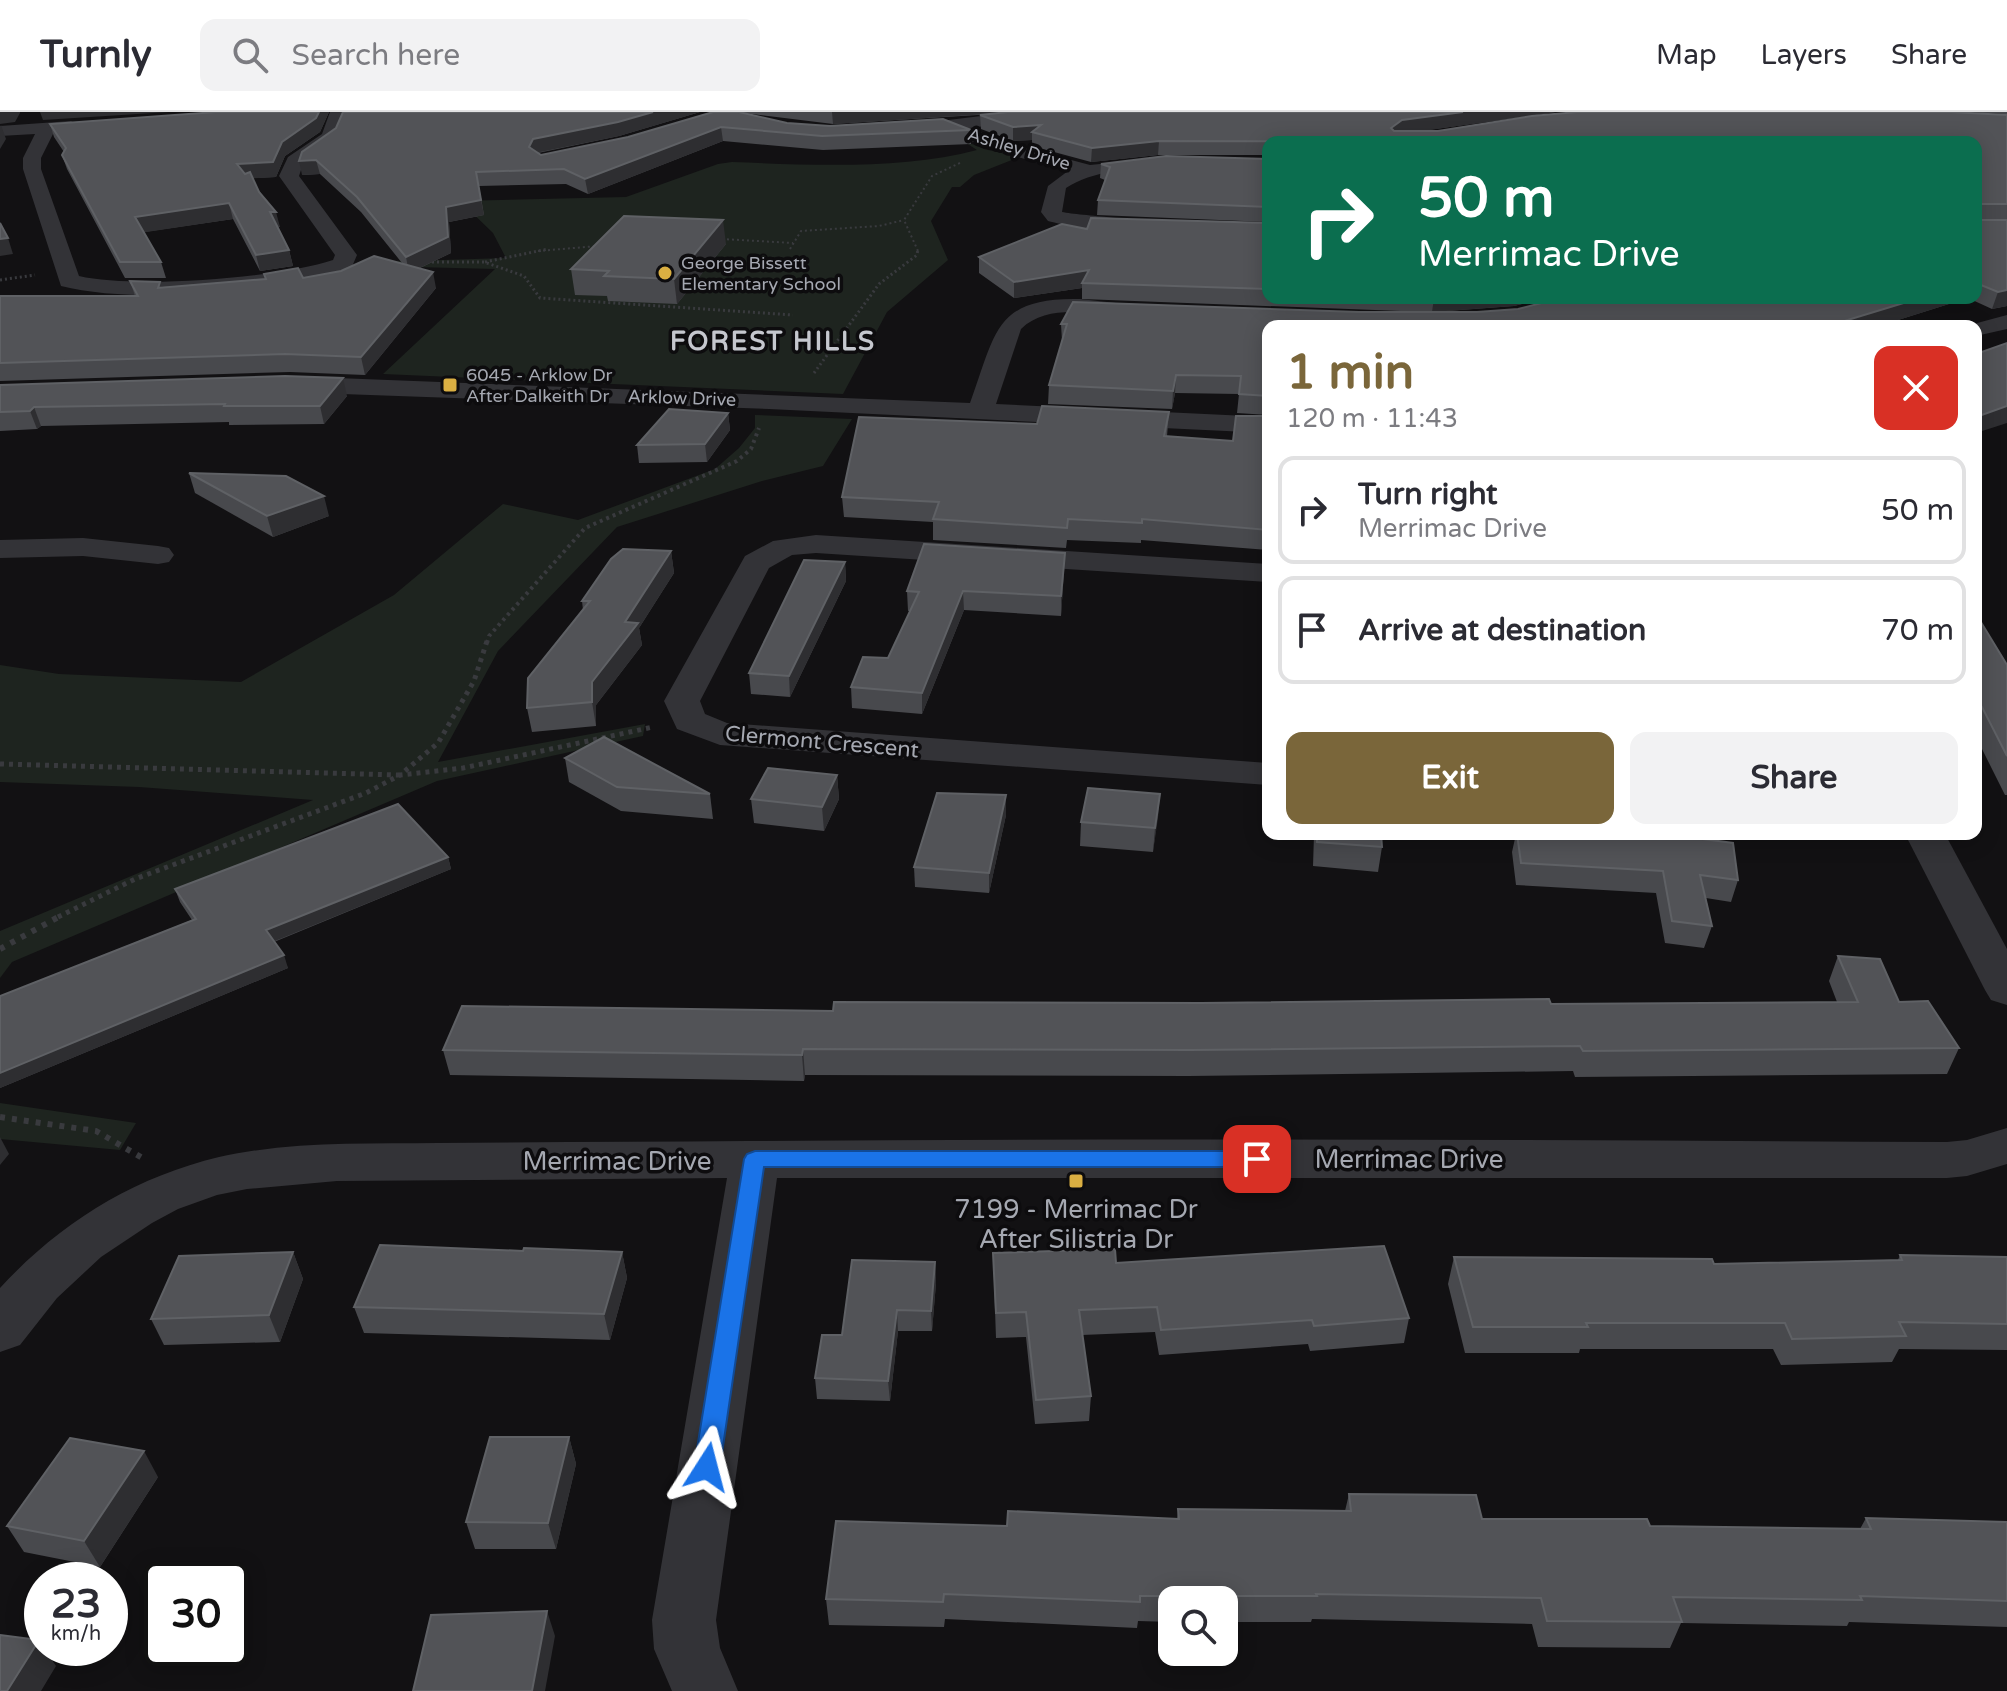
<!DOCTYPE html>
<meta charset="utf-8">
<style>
:root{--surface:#fff;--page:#f2f2f3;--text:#2b2b33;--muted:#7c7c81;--line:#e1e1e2;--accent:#7a663a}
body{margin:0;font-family:"Varela Round",sans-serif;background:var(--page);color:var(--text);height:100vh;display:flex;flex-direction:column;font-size:30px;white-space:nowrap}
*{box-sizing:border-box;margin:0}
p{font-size:26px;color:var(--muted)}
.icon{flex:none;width:44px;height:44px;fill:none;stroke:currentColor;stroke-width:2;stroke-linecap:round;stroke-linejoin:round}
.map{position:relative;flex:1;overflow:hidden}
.panel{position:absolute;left:1262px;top:208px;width:720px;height:520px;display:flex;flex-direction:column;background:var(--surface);border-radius:16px;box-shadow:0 4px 20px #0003}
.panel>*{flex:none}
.guide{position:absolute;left:1262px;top:24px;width:720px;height:168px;border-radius:16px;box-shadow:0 4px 20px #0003;background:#0b6e4f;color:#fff;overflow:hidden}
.buttons{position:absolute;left:1158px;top:1474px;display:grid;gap:16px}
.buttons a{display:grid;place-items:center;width:80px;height:80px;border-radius:16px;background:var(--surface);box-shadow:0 4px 20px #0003;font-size:40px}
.speed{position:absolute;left:24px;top:1450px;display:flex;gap:16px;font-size:40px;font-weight:700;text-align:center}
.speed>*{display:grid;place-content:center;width:104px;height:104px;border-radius:50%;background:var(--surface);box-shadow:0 4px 20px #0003;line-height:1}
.speed small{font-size:20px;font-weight:400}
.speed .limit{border:4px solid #111;border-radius:12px;background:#fff;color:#111}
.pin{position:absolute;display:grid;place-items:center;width:68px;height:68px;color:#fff;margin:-34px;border-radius:16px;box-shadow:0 4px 12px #0006}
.me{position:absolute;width:88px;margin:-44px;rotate:9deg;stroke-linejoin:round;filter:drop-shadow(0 0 6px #0008)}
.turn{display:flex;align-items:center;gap:28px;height:168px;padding:0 24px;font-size:36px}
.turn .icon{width:104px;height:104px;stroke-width:2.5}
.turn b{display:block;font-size:56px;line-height:68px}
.round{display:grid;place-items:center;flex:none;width:84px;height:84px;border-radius:16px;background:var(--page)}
.head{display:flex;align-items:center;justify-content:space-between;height:136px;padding:0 24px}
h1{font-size:48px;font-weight:800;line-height:60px;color:var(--accent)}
.button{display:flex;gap:16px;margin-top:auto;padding:16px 24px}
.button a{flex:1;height:92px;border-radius:16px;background:var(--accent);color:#fff;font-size:32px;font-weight:800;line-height:92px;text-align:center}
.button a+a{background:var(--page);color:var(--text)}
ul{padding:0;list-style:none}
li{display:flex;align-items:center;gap:24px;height:108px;margin:0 16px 12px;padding:0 8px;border:4px solid var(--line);border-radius:16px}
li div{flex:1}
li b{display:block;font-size:30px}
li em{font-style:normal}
header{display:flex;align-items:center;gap:48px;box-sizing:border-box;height:112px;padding:0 40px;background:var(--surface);border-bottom:2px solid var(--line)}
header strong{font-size:38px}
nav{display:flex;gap:44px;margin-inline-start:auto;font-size:28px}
.search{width:560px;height:72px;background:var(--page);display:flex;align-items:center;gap:20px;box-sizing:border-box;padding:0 28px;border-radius:16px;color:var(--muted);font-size:30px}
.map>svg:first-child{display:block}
</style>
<header>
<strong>Turnly</strong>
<div class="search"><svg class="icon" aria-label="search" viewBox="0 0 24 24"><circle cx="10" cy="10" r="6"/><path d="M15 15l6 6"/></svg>Search here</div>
<nav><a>Map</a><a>Layers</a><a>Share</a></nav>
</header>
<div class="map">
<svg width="2007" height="1579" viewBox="0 0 2007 1579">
<rect width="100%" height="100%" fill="#121113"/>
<g fill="#1e241f">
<path d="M960 27 984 37 1019 45 974 63 960 75H952L931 109 948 148 887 200 843 282 383 262 495 157 374 154 377 150 506 146 493 121 460 89 626 85 718 52 732 50C809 53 903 58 977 38Z"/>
<polygon points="755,303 852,307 823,354 762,369 617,415 498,539 438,650 645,612 643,624 437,669 12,850 0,866 0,819 313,688 139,675 0,670 0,553 59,562 241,570 394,483 503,392 578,408 715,357 739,336 755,316"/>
<polygon points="0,991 136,1011 120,1038 0,1027"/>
</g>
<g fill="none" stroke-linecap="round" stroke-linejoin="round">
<g stroke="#393a3e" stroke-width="2" stroke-dasharray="2 3" stroke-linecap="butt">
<polyline points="722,127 793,131"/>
<polyline points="790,137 801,119 879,114 904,108"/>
<polyline points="538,139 598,134"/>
<polyline points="918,139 904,108 932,64 962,50"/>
</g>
<g stroke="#393a3e" stroke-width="3" stroke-dasharray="2 3" stroke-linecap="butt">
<polyline points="427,150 484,150 524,164 540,186 793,203"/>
<polyline points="485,150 548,137"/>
<polyline points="0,168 35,163"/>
<polyline points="814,261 879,172 917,143 918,137"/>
</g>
<polyline stroke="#393a3e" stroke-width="4" stroke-dasharray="3 4" stroke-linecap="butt" points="487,531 489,524 585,416 737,349 751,337 759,316"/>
<g stroke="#393a3e" stroke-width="5" stroke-dasharray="4 5" stroke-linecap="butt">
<polyline points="487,529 474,569 438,631 400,663 463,656 653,615"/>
<polyline points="0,652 399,663"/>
<polyline points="58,805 135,767 366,681 400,663"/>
</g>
<g stroke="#393a3e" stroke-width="6" stroke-dasharray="5 7" stroke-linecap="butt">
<polyline points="0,837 62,803"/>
<polyline points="0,1005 96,1019 146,1048"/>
</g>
<g fill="#333337" fill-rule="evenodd">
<path d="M330 0H348L336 29 303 52 299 64 357 143 351 157C276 181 137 193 61 174L23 57V46L35 22 0 24V14L71 9 80 14 71 19 54 20 41 46V57L79 164C135 177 278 166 333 148L335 143 279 64 288 45 322 22Z"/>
<path d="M1014 0H1066L1057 5 969 16 1015 33 1090 53 1159 46H1268V58C1209 59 1116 44 1066 76L1062 100C1081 104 1146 106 1154 115 1141 130 1068 114 1048 109L1041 100 1048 74 1068 59 1003 41 945 19 899 24 890 19 899 14Z"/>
<path d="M1080 187 1134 193 1138 198 1134 203 1126 205C1092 202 1048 191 1021 217L996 292 1268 305V321L769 297 286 280 277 277 273 272 277 267 286 264 970 291C996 221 994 185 1080 187Z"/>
<polygon points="2007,203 2007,217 1976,224 1976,214 1966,214"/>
<polygon points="816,423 1268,452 1268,470 816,441 792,443 769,456 700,589 705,602 727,611 1268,651 1268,673 720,633 677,617 664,589 745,444 773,429"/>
<polygon points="83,426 158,434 169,436 174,443 169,450 158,452 83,444 0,446 0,428"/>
<polygon points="1905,722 1945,722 2007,837 2007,893 1991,888 1985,878"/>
<path d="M2007 1016V1052L1967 1064 1947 1066H777L716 1508 720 1536 738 1579H672L654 1537 652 1508 727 1066 337 1069 247 1077 217 1083 178 1097 152 1111 101 1145 57 1186 20 1233 0 1240V1176C60 1111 132 1066 219 1045 291 1029 365 1032 438 1031 541 1030 645 1030 748 1029 1147 1026 1547 1028 1947 1030L1967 1028Z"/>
</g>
</g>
<g fill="#48494d">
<polygon points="216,0 329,0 320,20 285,44 276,65 252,66 280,115 277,115 289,138 293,154 260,159 233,107 144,120 161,150 166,166 125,166 67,57 62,43 64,40 54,25 50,12"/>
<polygon points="343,0 700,0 619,24 538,41 541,43 628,25 713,0 1556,0 1421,19 1438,19 1577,0 2007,0 2007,2 1958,0 2007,3 2007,107 1979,107 2007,108 2007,194 1992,197 1968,186 1879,214 1268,214 1268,303 1237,301 1239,282 1175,281 1172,297 1048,292 1049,273 1062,229 1061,212 1359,200 1427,200 1082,187 1082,176 1014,186 979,161 979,145 1087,117 1268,111 1268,186 1545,186 1514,194 1434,200 1477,200 1518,197 1561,186 1976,186 1976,30 1268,30 1268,43 1158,43 1091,50 1032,34 1032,28 1013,29 981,17 980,3 993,2 833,12 744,1 787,11 830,14 971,18 971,32 823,38 723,29 588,82 566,72 479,74 484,103 449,110 451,141 420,156 436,176 365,263 290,260 0,269 0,184 135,184 130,169 162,175 265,167 264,162 303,166 402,151 361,100 320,62 302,63 336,16"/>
<polygon points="1268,47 1268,110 1097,103 1098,88 1105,68 1100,66 1101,52"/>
<polygon points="726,132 677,192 608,189 607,184 575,183 571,157"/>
<polygon points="0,273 347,284 324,312 229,313 229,310 41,314 37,317 0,319"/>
<polygon points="1169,300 1167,324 1233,329 1268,304 1268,438 1141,428 1141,431 1067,428 1066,436 933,428 933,410 844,405 842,385 1037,312"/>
<polygon points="728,301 730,318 707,350 639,351 637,333"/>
<polygon points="189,361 329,404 273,425 195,381"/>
<polygon points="671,439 674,461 639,516 642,533 596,593 596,614 532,620 527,596 583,498 582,489"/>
<polygon points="1065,441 1061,504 964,498 922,602 852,596 851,575 888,546 910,499 908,499 907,479"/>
<polygon points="845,450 846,469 790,585 751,582 749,561"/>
<polygon points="1976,502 2007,553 2007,683 2005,683 1976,625"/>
<polygon points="565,646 710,682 713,707 621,699 569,670"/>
<polygon points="837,663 839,687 824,719 754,711 751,687"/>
<polygon points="1160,682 1153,740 1080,734 1081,710"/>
<polygon points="1006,683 1006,703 989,781 915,775 914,755"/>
<polygon points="1314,722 1381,722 1382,735 1378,760 1313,754"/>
<polygon points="1516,722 1585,722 1664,726 1665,722 1738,768 1731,790 1706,786 1712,814 1704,836 1665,831 1656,781 1516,773 1512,740"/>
<polygon points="448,745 451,757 274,830 288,856 0,976 0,884 192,808 180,790 175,777"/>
<polygon points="1838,844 1959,936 1947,962 1575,965 1573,959 1188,964 805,963 804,969 450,963 443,938 833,899 1837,890 1829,869"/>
<polygon points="523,1139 622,1140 627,1166 610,1228 364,1221 354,1195"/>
<polygon points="293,1140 303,1167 280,1230 164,1233 151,1207"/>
<polygon points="993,1141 1116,1151 1409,1206 1404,1231 1310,1239 1308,1232 1159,1243 1155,1220 1082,1223 1091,1284 1089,1309 1035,1312 1026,1225 996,1226"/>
<polygon points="1900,1143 2007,1145 2007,1238 1899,1237 1892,1250 1781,1253 1773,1237 1580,1237 1579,1241 1465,1241 1448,1172 1454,1145 1714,1152 1898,1148"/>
<polygon points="935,1150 936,1171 932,1219 898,1219 890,1289 817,1287 815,1266 842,1223"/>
<polygon points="569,1325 576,1352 556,1437 475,1437 466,1410"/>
<polygon points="158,1365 100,1455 24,1440 7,1414"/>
<polygon points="1349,1382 1482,1407 1650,1414 1860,1417 1866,1406 2007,1410 2007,1515 1849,1510 1847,1514 1681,1511 1670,1536 1538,1535 1532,1512 1312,1507 1311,1510 1224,1510 1224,1488 1172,1488 1172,1510 1138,1509 1137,1516 945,1507 944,1515 829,1513 826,1487 1007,1414 1177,1407 1178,1397 1345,1399"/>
</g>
<g fill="#2e2e31">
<polygon points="0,0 20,0 20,1 15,10 0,12"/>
<polygon points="40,0 169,0 43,8"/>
<polygon points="319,0 329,0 320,20 285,44 276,65 241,67 237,52 282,30"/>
<polygon points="653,0 700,0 619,24 535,41 529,35 533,27"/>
<polygon points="832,0 1019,0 833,12"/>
<polygon points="1463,0 1556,0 1401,22 1389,29 1391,16 1402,8"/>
<polygon points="1,13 6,27 0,37 0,15"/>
<polygon points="1041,13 1032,20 1032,28 1013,29 1013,15"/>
<polygon points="721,15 723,29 588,82 585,67"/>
<polygon points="1159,29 1158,43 1091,50 1092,36"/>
<polygon points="316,48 320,62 302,63 299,49"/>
<polygon points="481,88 484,103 449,110 451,141 409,161 406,145 446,95"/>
<polygon points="229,91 233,107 140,121 135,105"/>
<polygon points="270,100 276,100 280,115 274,116"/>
<polygon points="723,108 726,132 677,192 674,167"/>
<polygon points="8,126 13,142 0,144 0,127"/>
<polygon points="289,138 293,154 260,159 256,143"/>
<polygon points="1089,158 1082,171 1082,176 1014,186 1014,170"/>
<polygon points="433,160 436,176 365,263 361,245"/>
<polygon points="2007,178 2007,194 1992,197 1998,180"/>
<polygon points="1434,186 1545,186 1514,194 1432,200"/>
<polygon points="1920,186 1968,186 1879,214 1828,214"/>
<polygon points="1176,263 1175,281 1172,297 1173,279"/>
<polygon points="343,266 347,284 324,312 320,294"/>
<polygon points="2007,294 2007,311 1976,321 1976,305"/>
<polygon points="34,295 41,314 37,317 30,299"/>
<polygon points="728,301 730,318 707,350 705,332"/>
<polygon points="324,384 329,404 273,425 267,404"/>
<polygon points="671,439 674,461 639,516 642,533 596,593 596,614 592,590 592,570 625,510"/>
<polygon points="1065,441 1064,460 1061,504 1061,484"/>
<polygon points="845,450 846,469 790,585 789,564"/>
<polygon points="963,479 964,498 922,602 922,581"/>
<polygon points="837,663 839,687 824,719 822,695"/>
<polygon points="1160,682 1158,706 1153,740 1155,716"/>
<polygon points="1006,683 1006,703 989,781 989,761"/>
<polygon points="448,745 451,757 270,831 266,818"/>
<polygon points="284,843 288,856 0,976 0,961"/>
<polygon points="803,937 805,963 804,969 802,943"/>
<polygon points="0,1025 9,1042 0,1053"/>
<polygon points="293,1140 303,1167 280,1230 269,1203"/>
<polygon points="622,1140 627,1166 610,1228 604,1202"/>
<polygon points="935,1150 936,1171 932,1219 931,1199"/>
<polygon points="897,1198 898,1219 890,1289 888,1269"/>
<polygon points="569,1325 576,1352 556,1437 548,1411"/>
<polygon points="144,1339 158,1365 100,1455 84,1429"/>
<polygon points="547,1499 555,1524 545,1579 532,1579"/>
<polygon points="39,1528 42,1533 42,1536 44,1536 56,1554 41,1579 7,1579"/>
</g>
<g fill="#525357" stroke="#5f6165" stroke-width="2">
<polygon points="216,0 319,0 316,6 282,30 273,50 237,52 245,62 250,60 259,80 276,100 270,100 289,138 256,143 229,91 135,105 161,150 120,150 62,43 66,36 50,12"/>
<polygon points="343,0 653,0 618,10 533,27 529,35 541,43 628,25 713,0 739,0 787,11 830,14 943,7 971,18 822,24 721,15 585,67 564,57 476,60 481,88 446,95 448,125 406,145 357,85 316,48 299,49 302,40 336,16"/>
<polygon points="1008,0 1463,0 1402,8 1391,16 1394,19 1438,19 1532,4 1577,0 1951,0 2007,3 2007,92 1979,92 1979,108 2007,108 2007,178 1998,180 1976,171 1976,30 1159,29 1092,36 1032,20 1041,13 1013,15 980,3"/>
<polygon points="1166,44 1268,47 1268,95 1098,88 1110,55 1101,52"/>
<polygon points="624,104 723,108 674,167 604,164 609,159 571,157"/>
<polygon points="1091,106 1268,111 1268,177 1082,171 1089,158 1014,170 979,145 1062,112 1087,117"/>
<polygon points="0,111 8,126 0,127"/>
<polygon points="374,144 433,160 361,245 285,242 0,251 0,184 138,184 130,169 160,170 158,176 266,167 264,162 298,156 303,166 341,159"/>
<polygon points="1561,186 1920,186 1828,214 1268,214 1268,284 1239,282 1241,264 1176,263 1173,279 1049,273 1067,212 1061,212 1073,190 1359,200 1477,200 1518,197"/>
<polygon points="2007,231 2007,294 1976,305 1976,242"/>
<polygon points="285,264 343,266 320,294 224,294 225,292 34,295 30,299 0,300 0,273"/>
<polygon points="1042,294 1169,300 1164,324 1233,329 1236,304 1268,304 1268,418 1142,407 1142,411 1068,407 1067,416 933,407 939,390 842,385 859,305 1037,312"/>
<polygon points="669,297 728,301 705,332 637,333"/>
<polygon points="189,361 286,364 324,384 267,404"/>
<polygon points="924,432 1065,441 1061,484 963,479 922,581 851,575 863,545 888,546 919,480 907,479"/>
<polygon points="623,437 671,439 625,510 638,511 592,570 592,590 527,596 528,566 590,489 582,489 611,447"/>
<polygon points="804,448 845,450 789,564 749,561"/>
<polygon points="1976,502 2007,553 2007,644 1982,595 1976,587"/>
<polygon points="604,625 710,682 617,675 565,646"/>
<polygon points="768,656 837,663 822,695 751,687"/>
<polygon points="1088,676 1160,682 1155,716 1081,710"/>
<polygon points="937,681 1006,683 989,761 914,755"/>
<polygon points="398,692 448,745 266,818 284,843 0,961 0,884 196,807 175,777"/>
<polygon points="1317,722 1381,722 1382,735 1317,730"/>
<polygon points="1517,722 1585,722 1665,726 1665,722 1733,731 1738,768 1700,763 1712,814 1672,809 1663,759 1521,751"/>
<polygon points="1838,844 1880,847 1899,890 1928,889 1959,936 1583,939 1580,934 1190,938 803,937 802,943 443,938 462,894 833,899 834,890 1201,891 1549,887 1551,892 1858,890"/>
<polygon points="380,1133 523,1139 524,1136 622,1140 604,1202 354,1195"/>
<polygon points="1384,1134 1409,1206 1314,1214 1312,1208 1161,1218 1157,1195 1079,1198 1091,1284 1036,1288 1026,1200 996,1201 993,1141 1115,1137 1116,1151"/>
<polygon points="293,1140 269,1203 151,1207 179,1144"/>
<polygon points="1900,1143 2007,1145 2007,1212 1899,1210 1906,1224 1792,1227 1785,1211 1586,1211 1588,1215 1473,1215 1454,1145 1712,1147 1714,1152 1902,1148"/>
<polygon points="852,1148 935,1150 931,1199 897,1198 888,1269 815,1266 822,1223 842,1223"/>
<polygon points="490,1325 569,1325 548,1411 466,1410"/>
<polygon points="70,1326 144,1339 84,1429 7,1414"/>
<polygon points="1349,1382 1476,1383 1482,1407 1647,1407 1650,1414 1871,1417 1866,1406 2007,1410 2007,1489 1860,1484 1862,1488 1673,1485 1682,1510 1547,1509 1541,1486 1316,1482 1317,1484 1140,1484 1140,1490 944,1482 943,1490 826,1487 836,1409 1007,1414 1008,1399 1179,1407 1178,1397 1351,1399"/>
<polygon points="547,1499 532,1579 413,1579 431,1503"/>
<polygon points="0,1523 39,1528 7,1579 0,1579"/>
</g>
<polygon fill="#1a73e8" stroke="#114b97" stroke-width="2" points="755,1039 1257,1039 1264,1042 1268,1047 1264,1053 1257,1055 764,1055 720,1355 717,1363 707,1366 698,1363 694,1355 744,1047 747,1042"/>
<g fill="#daaf42" stroke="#0d0c0e" stroke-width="3">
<circle cx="665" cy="161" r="8"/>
<rect x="442" y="265" width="16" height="16" rx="4"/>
<rect x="1068" y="1061" width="16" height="16" rx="4"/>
</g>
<g text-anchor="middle" stroke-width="7" stroke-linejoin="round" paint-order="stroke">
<g font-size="18" fill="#a5a8b1" stroke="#0d0c0e">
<text transform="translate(1019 37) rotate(17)" y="6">Ashley Drive</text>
<text transform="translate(682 286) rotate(2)" y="6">Arklow Drive</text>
</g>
<g font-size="18" fill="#a5a8b1" stroke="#0d0c0e" text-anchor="start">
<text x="681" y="157">George Bissett<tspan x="681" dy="21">Elementary School</tspan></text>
<text x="466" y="269">6045 - Arklow Dr<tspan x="466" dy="21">After Dalkeith Dr</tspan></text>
</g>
<g font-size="22" fill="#a5a8b1" stroke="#0d0c0e">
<text transform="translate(822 629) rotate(5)" y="8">Clermont Crescent</text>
</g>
<g font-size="26" font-weight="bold" letter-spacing="2" fill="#c5c7ce" stroke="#0d0c0e">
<text x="773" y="238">FOREST HILLS</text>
</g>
<g font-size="26" fill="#a5a8b1" stroke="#0d0c0e">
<text x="1409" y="1056">Merrimac Drive</text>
<text x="617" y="1058">Merrimac Drive</text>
</g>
<g font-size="26" fill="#a5a8b1" stroke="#0d0c0e">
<text x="1076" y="1106">7199 - Merrimac Dr<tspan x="1076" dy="30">After Silistria Dr</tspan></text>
</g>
</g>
</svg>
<div class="buttons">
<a><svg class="icon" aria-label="search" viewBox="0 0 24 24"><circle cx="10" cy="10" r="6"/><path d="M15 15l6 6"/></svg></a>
</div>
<div class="speed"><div>23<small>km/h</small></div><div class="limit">30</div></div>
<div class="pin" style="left:1257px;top:1047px;background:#d93025"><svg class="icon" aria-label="arrive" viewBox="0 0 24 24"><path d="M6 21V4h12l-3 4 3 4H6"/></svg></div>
<svg class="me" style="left:707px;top:1355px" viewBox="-20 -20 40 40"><path d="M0-17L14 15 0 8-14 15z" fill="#1a73e8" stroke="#fff" stroke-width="4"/></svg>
<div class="guide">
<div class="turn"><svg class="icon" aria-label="right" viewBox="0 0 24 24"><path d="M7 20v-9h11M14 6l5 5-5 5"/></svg><div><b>50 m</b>Merrimac Drive</div></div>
</div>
<section class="panel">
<div class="head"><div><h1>1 min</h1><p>120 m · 11:43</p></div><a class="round" style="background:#d93025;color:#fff"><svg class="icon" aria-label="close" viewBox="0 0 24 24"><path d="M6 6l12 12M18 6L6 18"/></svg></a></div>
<ul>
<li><svg class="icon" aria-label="right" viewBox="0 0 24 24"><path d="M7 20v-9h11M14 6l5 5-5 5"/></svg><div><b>Turn right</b><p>Merrimac Drive</p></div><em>50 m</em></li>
<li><svg class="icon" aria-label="arrive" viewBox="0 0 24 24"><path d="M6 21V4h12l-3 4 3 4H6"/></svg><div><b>Arrive at destination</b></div><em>70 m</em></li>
</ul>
<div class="button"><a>Exit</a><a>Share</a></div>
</section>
</div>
